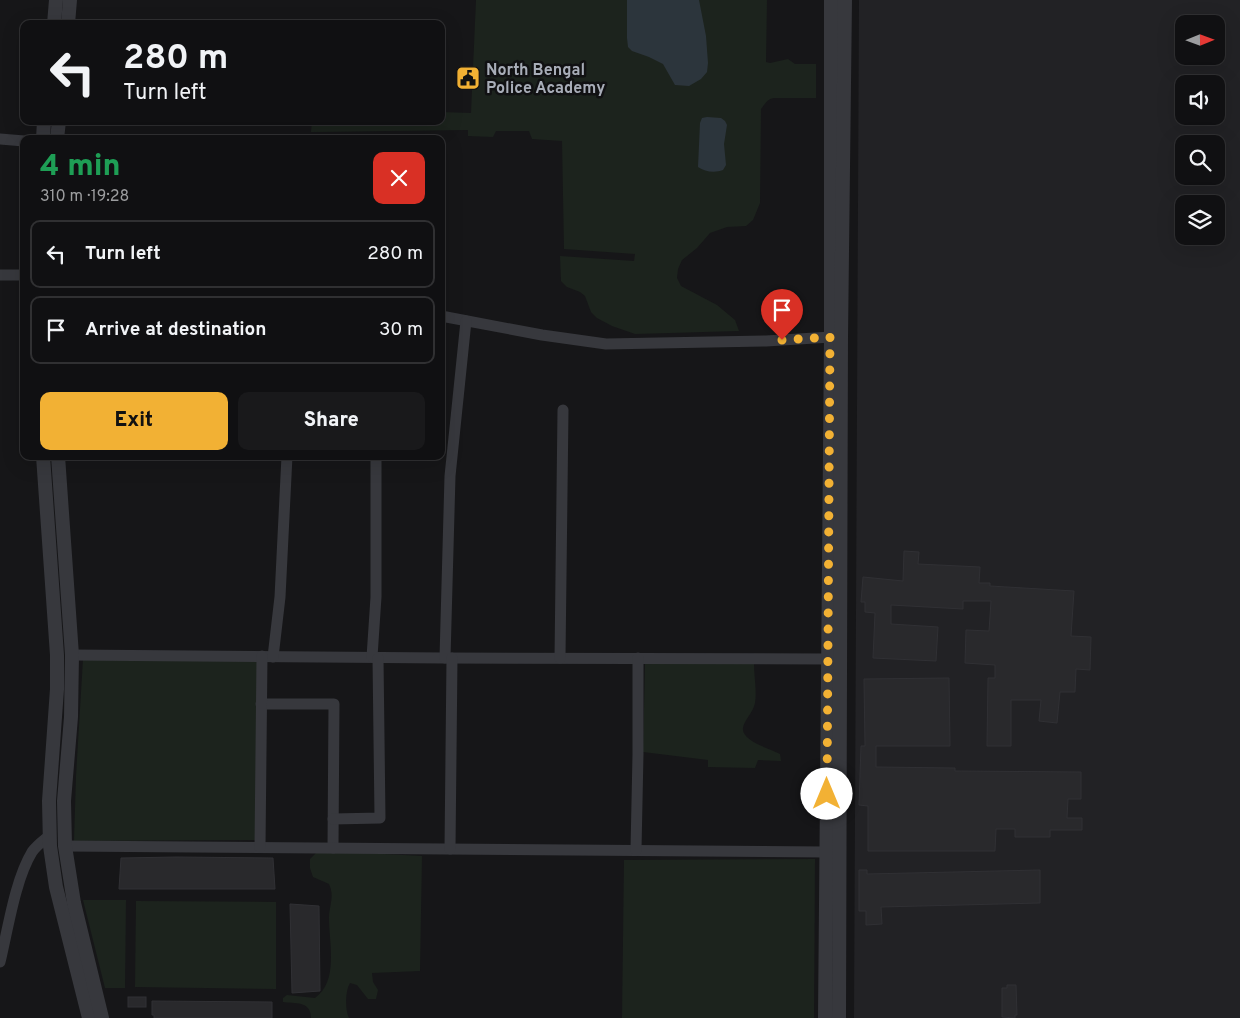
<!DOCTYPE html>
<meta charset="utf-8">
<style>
:root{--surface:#101012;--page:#19191b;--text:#f1f3f6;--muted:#9c9d9f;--line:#303032;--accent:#f2b134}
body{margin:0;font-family:Overpass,sans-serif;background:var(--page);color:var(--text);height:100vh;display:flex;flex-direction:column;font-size:19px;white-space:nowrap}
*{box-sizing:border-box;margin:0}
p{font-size:16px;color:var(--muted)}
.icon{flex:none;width:28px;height:28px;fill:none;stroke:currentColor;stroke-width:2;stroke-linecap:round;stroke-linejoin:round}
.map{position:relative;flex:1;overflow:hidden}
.panel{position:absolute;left:20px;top:135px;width:425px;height:325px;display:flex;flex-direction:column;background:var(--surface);border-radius:10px;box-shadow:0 5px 20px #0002,0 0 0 1px var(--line)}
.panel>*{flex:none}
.banner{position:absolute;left:20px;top:20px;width:425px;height:105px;border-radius:10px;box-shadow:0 5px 20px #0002,0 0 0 1px var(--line);background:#101012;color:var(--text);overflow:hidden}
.needle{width:32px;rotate:89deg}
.buttons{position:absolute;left:1175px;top:15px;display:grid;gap:10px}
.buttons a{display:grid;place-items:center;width:50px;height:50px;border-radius:10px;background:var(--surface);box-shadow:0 5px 20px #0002,0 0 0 1px var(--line);font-size:25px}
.pin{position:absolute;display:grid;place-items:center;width:42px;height:42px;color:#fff;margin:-51px -21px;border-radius:50% 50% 50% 0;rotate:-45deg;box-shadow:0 0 5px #0007}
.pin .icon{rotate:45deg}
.me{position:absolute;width:55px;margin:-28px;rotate:0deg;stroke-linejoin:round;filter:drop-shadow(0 0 4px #0008)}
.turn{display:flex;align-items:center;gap:18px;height:105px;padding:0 20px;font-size:22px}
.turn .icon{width:65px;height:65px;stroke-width:2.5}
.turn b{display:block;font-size:35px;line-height:42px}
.round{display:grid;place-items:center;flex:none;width:52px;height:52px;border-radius:10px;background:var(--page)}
.summary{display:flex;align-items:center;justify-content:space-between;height:85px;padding:0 20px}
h1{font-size:30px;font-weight:800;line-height:38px;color:#1e9e55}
.button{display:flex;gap:10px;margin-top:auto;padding:10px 20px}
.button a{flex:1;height:58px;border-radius:10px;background:var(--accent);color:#111;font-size:20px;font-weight:800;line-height:58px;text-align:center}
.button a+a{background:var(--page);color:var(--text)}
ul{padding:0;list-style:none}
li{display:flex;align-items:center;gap:15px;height:68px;margin:0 10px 8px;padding:0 10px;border:2px solid var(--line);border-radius:10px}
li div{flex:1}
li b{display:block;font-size:19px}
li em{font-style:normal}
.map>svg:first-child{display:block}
</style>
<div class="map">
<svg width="1240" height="1018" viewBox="0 0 1240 1018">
<rect width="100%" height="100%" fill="#161618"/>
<path fill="#222225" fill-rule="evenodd" d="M859 0H1240V1018H854ZM1184 24H1216V56H1184ZM1184 84H1216V116H1184ZM1184 144H1216V176H1184ZM1184 204H1216V236H1184Z"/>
<g fill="#1c231d">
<path d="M476 0H767L766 62 770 63 788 59 795 64H816V98H774C767 99 765 104 761 109L760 203 753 220 746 226 727 227 710 233 697 248 682 260 678 269 677 278 681 286 717 305 735 320 739 331 635 334 612 326 597 318 591 312 585 296 580 292 567 287 561 281 560 256 634 261 635 254 564 249 562 141 532 139 529 131H496L493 137 468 136V130L311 132 312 121H441V112L471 113Z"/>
<polygon points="83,659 257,660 257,840 74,841 76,776"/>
<path d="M645 664H754C754 676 757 691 755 703 753 713 744 720 743 728 741 741 771 749 780 754L781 761 758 760 755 768 708 767V760L643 752Z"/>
<path d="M348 852 422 856 420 971 372 973 373 982 378 990 376 999H368L357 985 350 983C345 991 345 1010 349 1018H311C311 1000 294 1004 283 1002V998L287 995 315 998C339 981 329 943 329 918 329 906 335 896 329 884L313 877 310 868V859L316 853Z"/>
<polygon points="815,859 814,1018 622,1018 624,860"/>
<polygon points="83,900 126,900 125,988 105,988"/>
<polygon points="136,901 276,902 276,989 135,987"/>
</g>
<g fill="#2c353c">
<polygon points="627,0 699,0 706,36 708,63 707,72 701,79 689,86 675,85 663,64 649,57 632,51 628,47 627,38"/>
<path d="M707 117 721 118 725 121 727 125 724 144 726 165 723 170C715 173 705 172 698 167L700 123 702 118Z"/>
</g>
<g fill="#29292c" stroke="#303034">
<polygon points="904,551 919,552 918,564 980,567 979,583 990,583 990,586 1074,591 1071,636 1091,637 1090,670 1076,669 1075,692 1060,692 1057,723 1039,721 1041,700 1011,700 1011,746 987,746 988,678 995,678 995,665 965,663 966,630 989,631 991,601 963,601 963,609 891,605 891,624 938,627 936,661 873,658 875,613 865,612 865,602 861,602 863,577 903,581"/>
<polygon points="949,678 950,746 876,746 876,767 955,768 955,771 1081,772 1081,799 1068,799 1067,818 1082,818 1082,830 1050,830 1050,837 1015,837 1015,829 996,829 995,851 868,851 868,806 859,805 861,746 865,746 864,679"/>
<polygon points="177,857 273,858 275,889 119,889 121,858"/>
<polygon points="859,870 867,870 867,874 1040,870 1040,903 881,907 882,924 866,925 866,911 859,911"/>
<polygon points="290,904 319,906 320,991 292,993"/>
<polygon points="1007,985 1016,985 1017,1015 1015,1015 1015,1018 1002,1017 1002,988 1007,988"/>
<rect x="128" y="997" width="18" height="10"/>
<polygon points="152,1001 272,1002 272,1018 154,1018 154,1015 152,1015"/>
</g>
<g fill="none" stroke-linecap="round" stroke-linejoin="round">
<g stroke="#37383d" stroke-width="11">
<polyline points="0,139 24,141"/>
<polyline points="0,275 24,275"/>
<polyline points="441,316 542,335 606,344 766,341 831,337"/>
<polyline points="72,655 445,658 828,659"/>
<polyline points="273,657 280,597 287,456"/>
<polyline points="372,657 376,597 376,456"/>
<polyline points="445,658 450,476 466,321"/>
<polyline points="560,658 563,410"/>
<polyline points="261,704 334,704 333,848"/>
<polyline points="333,819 380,818 378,658"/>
<polyline points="65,846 826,852"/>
<polyline points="260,847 262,656"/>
<polyline points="450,849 452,658"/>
<polyline points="636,850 638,754 638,658"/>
<path d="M0 962C8 929 15 880 32 852 37 845 43 841 49 836"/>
</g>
<g stroke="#37383d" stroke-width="14">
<polyline points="54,24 56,0"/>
<polyline points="68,24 70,0"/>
<polyline points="43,139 44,121"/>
<polyline points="57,139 59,121"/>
<polyline points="43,456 57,655 57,689 49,801 50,846 56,887 89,1018"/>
<polyline points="58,456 72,655 71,717 64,801 65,846 74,903 102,1018"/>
<polyline points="825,1018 831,337 831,0"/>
<polyline points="839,1018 841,337 845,0"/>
</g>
</g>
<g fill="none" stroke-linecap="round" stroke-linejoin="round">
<polyline stroke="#f2b134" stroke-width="9" stroke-dasharray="0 16.2" points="782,340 830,337 827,794"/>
</g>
<defs>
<g id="civic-square" transform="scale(1.25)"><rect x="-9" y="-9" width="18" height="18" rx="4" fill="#f2b134" stroke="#111113"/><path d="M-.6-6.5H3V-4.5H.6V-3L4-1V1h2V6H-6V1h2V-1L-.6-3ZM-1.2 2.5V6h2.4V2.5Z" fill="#111"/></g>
</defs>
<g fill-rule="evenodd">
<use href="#civic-square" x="468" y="78"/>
</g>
<g text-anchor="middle" stroke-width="5" stroke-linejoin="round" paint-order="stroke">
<g font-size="16" font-weight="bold" fill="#a8adb8" stroke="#111113" text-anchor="start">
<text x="486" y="75">North Bengal<tspan x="486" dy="18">Police Academy</tspan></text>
</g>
</g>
</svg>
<div class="buttons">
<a><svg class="needle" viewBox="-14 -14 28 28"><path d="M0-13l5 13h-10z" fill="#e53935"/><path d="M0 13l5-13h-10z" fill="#9c9d9f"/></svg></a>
<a><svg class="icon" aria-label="sound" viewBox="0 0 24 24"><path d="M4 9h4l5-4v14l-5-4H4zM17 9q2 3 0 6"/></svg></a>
<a><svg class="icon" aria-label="search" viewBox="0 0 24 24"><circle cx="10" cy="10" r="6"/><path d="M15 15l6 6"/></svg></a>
<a><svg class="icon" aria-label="layers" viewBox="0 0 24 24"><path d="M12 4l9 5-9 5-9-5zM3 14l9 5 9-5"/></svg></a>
</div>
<div class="pin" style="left:782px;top:340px;background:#d93025"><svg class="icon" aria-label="arrive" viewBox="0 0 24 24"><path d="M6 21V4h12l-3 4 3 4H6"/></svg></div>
<svg class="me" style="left:827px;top:794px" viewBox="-20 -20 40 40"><circle r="19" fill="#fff"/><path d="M0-13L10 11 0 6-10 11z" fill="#f2b134"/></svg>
<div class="banner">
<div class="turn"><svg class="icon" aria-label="left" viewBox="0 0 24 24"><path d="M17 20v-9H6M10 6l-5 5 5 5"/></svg><div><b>280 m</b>Turn left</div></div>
</div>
<section class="panel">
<div class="summary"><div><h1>4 min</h1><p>310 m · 19:28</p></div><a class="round" style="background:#d93025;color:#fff"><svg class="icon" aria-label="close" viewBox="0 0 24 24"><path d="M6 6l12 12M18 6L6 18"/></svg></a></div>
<ul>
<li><svg class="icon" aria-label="left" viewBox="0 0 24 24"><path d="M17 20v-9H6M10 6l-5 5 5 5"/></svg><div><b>Turn left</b></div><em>280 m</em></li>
<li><svg class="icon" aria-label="arrive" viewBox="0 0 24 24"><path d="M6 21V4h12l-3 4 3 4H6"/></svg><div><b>Arrive at destination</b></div><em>30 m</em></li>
</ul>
<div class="button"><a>Exit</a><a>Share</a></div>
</section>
</div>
